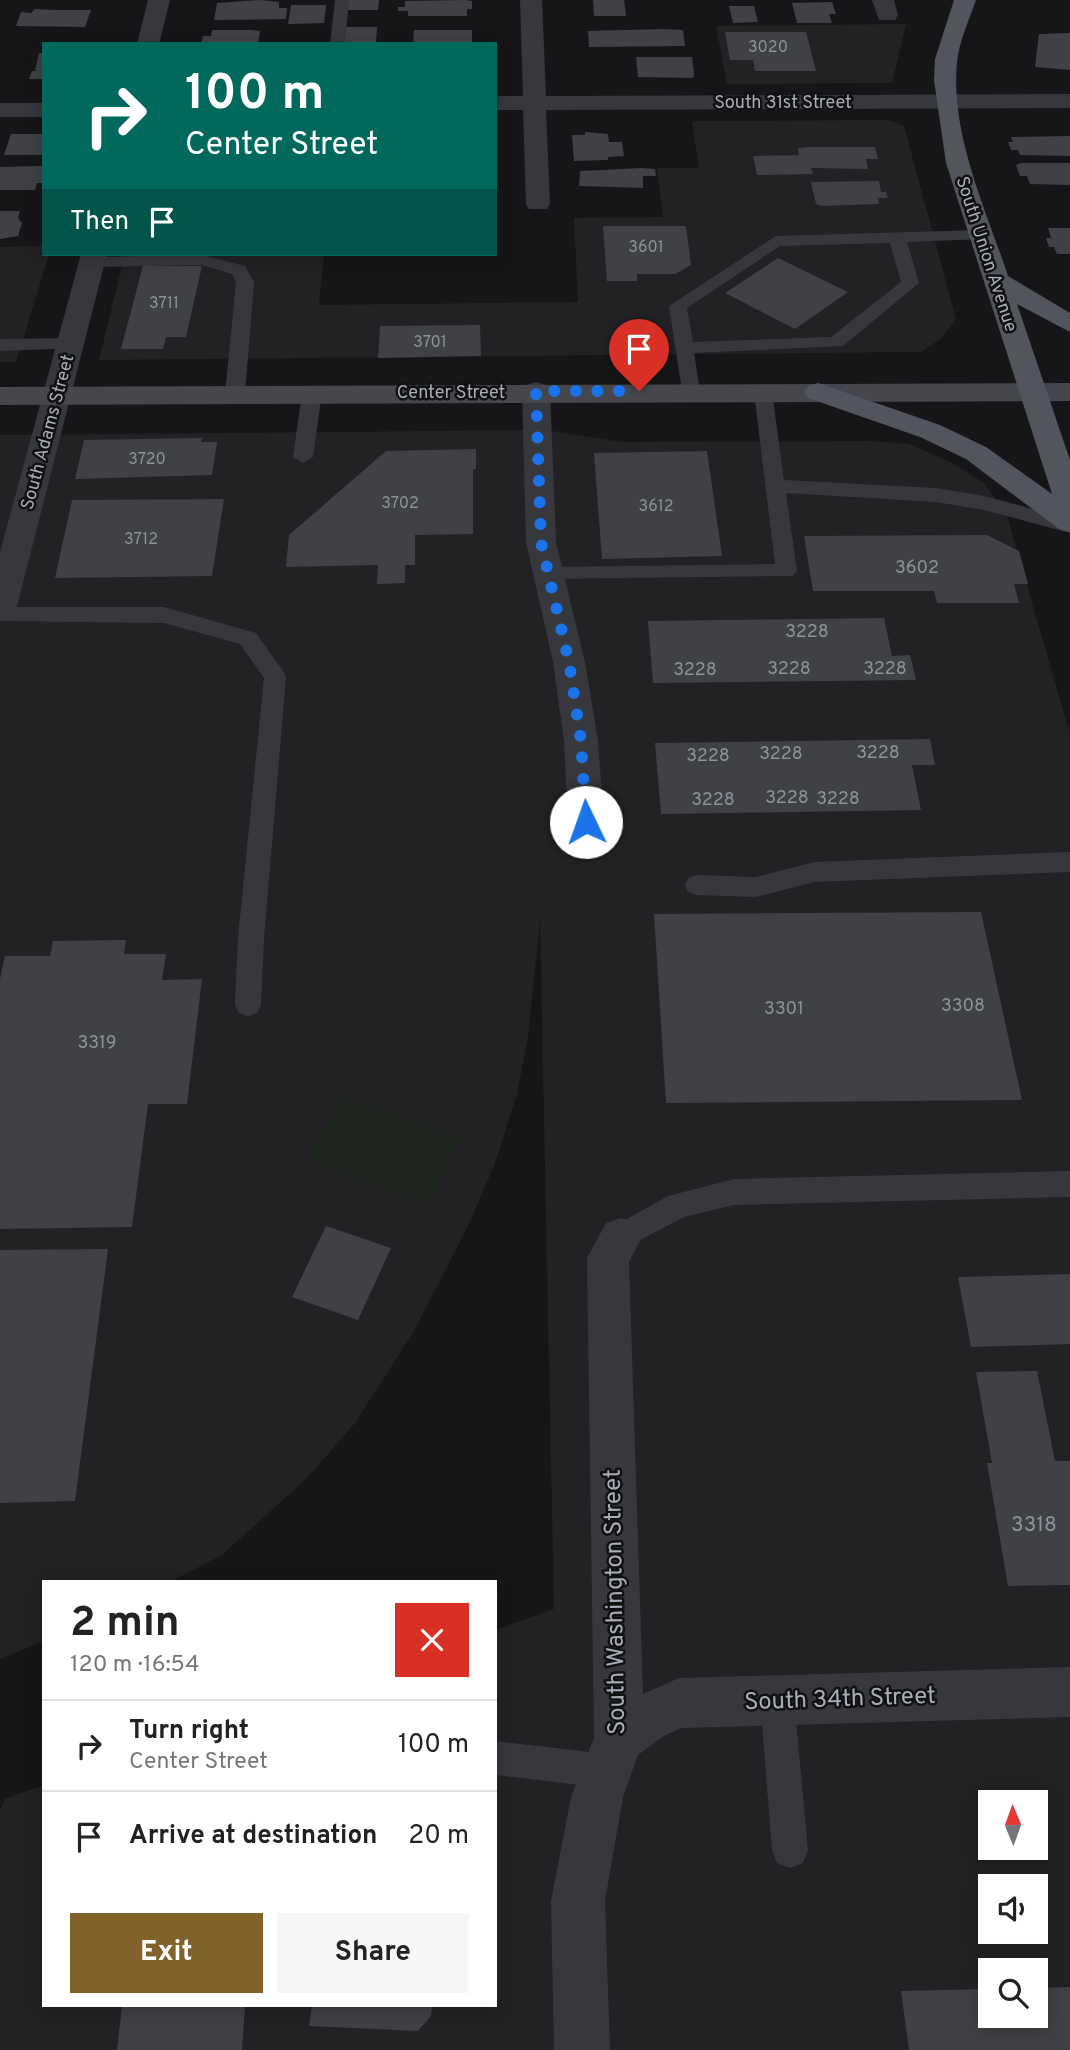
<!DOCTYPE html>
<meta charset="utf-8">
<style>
:root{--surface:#fff;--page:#f6f6f6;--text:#222;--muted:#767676;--line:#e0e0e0;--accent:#80622a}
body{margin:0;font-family:Overpass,sans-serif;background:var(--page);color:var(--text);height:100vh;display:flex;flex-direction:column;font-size:26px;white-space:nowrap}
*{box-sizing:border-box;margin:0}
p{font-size:23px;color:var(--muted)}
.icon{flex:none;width:38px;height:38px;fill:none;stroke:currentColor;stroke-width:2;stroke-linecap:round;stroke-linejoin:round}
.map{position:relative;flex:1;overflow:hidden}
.details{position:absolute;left:42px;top:1580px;width:455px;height:427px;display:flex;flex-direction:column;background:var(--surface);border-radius:0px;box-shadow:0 4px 18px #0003}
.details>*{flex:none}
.banner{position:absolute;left:42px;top:42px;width:455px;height:214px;border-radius:0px;box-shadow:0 4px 18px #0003;background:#00695c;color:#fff;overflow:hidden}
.needle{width:46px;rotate:359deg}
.fabs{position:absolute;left:978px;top:1790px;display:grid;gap:14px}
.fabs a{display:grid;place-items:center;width:70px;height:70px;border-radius:0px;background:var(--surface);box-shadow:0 4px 18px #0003;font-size:35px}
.pin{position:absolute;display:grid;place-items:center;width:60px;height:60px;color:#fff;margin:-72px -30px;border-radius:50% 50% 50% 0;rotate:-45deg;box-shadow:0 0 7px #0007}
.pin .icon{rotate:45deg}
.me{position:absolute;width:77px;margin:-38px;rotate:357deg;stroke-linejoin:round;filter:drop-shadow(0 0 5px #0008)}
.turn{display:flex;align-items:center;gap:24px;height:147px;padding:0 28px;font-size:32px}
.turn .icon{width:91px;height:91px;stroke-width:2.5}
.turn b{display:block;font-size:49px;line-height:60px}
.then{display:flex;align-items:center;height:66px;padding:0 28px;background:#0003;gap:14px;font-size:26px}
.round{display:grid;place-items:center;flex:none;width:74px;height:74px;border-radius:0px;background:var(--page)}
.head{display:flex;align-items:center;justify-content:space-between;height:119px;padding:0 28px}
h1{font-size:42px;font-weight:700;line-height:52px}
.action{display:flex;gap:14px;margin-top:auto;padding:14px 28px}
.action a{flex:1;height:80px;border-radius:0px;background:var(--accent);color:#fff;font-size:28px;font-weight:700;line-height:80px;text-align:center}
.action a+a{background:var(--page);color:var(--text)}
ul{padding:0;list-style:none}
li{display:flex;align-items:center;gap:21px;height:91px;padding:0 28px;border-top:2px solid var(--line)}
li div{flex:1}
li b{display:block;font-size:26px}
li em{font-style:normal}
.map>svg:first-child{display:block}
</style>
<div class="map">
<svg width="1070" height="2050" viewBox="0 0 1070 2050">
<rect width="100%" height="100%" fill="#161618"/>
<g fill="#222225" fill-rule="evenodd">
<polygon points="906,24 892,83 727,84 716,26"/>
<polygon points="888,120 904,126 956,319 942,338 921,352 99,360 125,254 324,254 319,305 578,302 574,218 663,217 657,168 699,168 692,121"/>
<polygon points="44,246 44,254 49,254 16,362 0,362 0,247"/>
<path d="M546 430 622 442 872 441 909 444 951 462 984 483 1007 516 1070 734V2050H0V1811L5 1799 44 1785V2006H495V1630L554 1609 540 920 528 1037 517 1094 494 1166 468 1226 414 1331 355 1423 306 1479 222 1555 170 1582H44V1641L0 1659V435ZM990 1802H1036V1848H990ZM990 1886H1036V1932H990ZM990 1970H1036V2016H990Z"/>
</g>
<polygon fill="#1e261f" points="342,1096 461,1138 429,1205 307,1160"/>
<g fill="#404145">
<polygon points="260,0 279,2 279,8 287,8 286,19 214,20 217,3"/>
<polygon points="348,0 379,0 378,10 347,10"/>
<polygon points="593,0 624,0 626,16 594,16"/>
<polygon points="405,1 466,0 472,1 472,9 467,9 467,16 408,16 408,11 398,11 398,7 405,7"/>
<polygon points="832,2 836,14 829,14 832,23 797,23 792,3"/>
<polygon points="291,5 326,5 324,23 288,24"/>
<polygon points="729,6 754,6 758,22 733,23"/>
<polygon points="35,9 56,10 91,10 85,27 16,26 21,12 31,13"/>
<polygon points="345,27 377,27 376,43 343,43"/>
<polygon points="663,29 683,30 685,46 589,47 588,31"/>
<polygon points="212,30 251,30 260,31 258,44 201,44 203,36 211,36"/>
<polygon points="414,30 472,30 472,44 413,44"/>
<polygon points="725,32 806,32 816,71 755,71 753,60 730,60"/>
<polygon points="1070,33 1070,70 1035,67 1039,34"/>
<polygon points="39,53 44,53 44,79 29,79 32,71 35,71"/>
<polygon points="636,57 692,57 694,75 693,78 638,77"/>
<polygon points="585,132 608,134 609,142 622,142 624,156 608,157 608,160 574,161 572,135 585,135"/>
<polygon points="11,134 44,134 44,155 4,155"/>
<polygon points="1070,136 1070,156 1020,155 1018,150 1011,150 1008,142 1013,142 1011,137"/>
<polygon points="811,147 875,147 878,159 866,159 868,169 811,168 813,174 757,175 753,156 799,155 798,148"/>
<polygon points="1022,163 1070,163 1070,185 1030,184 1027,176 1020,176 1016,165"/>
<polygon points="43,166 44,183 37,183 35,190 0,190 0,167"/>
<polygon points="642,168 655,169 656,176 643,176 643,188 579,186 580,171"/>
<polygon points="879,181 881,192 886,192 888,198 878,198 879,204 821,206 816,204 811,182"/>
<polygon points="0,211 20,211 18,218 22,223 18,236 0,239"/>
<polygon points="603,226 686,226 691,265 675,274 637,274 637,281 607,281"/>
<polygon points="1048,228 1070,228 1070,254 1057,254 1054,247 1049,247 1046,238 1051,238"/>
<polygon points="778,258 848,292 795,329 725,293"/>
<polygon points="143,266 202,266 186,337 166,337 163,349 121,349"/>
<polygon points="480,325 481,356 378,358 380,326"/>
<polygon points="202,438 201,442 217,442 212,475 75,479 84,440"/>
<polygon points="476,449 476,469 473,469 473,534 415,535 415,565 405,565 405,583 377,584 378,565 286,567 289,535 386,451"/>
<polygon points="707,451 722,556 602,559 594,453"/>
<polygon points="224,499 212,576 55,578 72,500"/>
<polygon points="987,535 1019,551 1028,584 1014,584 1019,603 937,603 934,591 813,591 804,536"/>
<polygon points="884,618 892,656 910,655 916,680 653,683 648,621"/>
<polygon points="930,739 935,765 912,765 921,810 661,814 655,743"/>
<polygon points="981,912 1022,1100 666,1103 654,914"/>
<polygon points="126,940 124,954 166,954 162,980 202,979 187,1104 148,1104 132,1227 0,1229 0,979 5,956 50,956 53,941"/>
<polygon points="326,1226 391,1248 358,1320 292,1297"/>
<polygon points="108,1249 75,1501 0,1503 0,1250"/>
<polygon points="1070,1274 1070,1344 971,1347 958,1277"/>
<polygon points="1037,1371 1055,1461 1070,1461 1070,1585 1008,1586 987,1463 992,1463 976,1372"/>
<polygon points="1070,1987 1070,2050 909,2050 901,1991 990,1989 990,2016 1036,2016 1036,1988"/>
<polygon points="122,2006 245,2006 242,2050 117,2050"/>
<polygon points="312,2006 432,2006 431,2016 418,2031 309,2026"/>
</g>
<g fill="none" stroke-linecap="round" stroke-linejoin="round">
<g fill="#37383d" fill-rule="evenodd">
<polygon points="335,0 349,0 345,44 330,44"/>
<path d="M980 230 989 235 986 239 907 242 919 283 843 346 694 353 700 391 691 397 682 391 669 306 776 236ZM890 243 901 282 831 337 693 342 687 308 780 246Z"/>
<polygon points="202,255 245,266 254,282 245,394 235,400 225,394 236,282 232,274 202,265 92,267 83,262 92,257"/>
<polygon points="70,338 79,344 77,348 0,351 0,339"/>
<polygon points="763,386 772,392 784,480 936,488 984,496 1070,519 1070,533 984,510 936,502 786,493 797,571 793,576 541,579 537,574 541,569 548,567 775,564 754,392"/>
<polygon points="312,387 322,393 313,457 303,463 293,457 302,393"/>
<polygon points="0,607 164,607 256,633 283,671 286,677 264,938 261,1005 257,1013 248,1016 239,1013 235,1005 238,938 264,678 240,644 164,623 0,621"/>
<polygon points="1070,852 1070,872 814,882 756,897 697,895 688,892 685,885 688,878 697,875 756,877 814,862"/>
<polygon points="1070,1171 1070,1197 734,1205 684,1217 621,1250 611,1246 607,1237 611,1228 668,1196 734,1179"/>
<polygon points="777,1682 789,1687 794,1699 808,1850 803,1863 790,1868 777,1863 772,1850 760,1699 765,1687"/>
<polygon points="495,1741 606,1754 618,1759 623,1771 618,1783 606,1788 495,1775"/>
</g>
<g fill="#37383d" fill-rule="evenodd">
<polygon points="148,0 170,0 159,44 137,44"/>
<polygon points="520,0 542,0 546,96 1070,94 1070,108 546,110 550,204 547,209 529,209 526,204 523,110 495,110 495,96 523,96"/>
<polygon points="872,0 894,0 898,15 895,20 879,20"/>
<rect x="0" y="103" width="44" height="14"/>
<polygon points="81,254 107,254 16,610 11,618 0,621 0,552"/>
<polygon points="536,382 546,385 550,391 556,542 585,662 598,741 604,822 598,832 586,836 574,832 568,822 564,741 553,662 526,542 522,391 526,385"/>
<polygon points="621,1218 636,1223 642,1237 629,1262 643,1694 679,1678 1070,1667 1070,1717 681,1728 664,1736 638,1755 623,1797 605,1901 610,2050 554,2050 551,1901 571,1797 594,1738 587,1258 606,1223"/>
</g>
<polygon fill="#45474d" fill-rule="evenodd" points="1070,383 1070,401 0,405 0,387"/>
<path fill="#53555c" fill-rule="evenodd" d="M954 0H976C969 20 959 42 957 62 950 134 986 209 1008 276L1070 313V332L1017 304 1070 460V532L1059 529 966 459 920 437 808 398 804 392 808 386 818 383 940 425 986 447 1052 494 946 163 934 80 935 59Z"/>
</g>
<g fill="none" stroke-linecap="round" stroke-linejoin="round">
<polyline stroke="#1a73e8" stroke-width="12" stroke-dasharray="0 21.6" points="586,822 581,741 569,662 541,542 536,391 639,391"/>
</g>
<g text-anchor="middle" stroke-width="5" stroke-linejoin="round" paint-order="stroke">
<g font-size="16" fill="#8e929b">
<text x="768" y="52">3020</text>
<text x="646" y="252">3601</text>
<text x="164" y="308">3711</text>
<text x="430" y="347">3701</text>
<text x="147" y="464">3720</text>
<text x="400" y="508">3702</text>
<text x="656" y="511">3612</text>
<text x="141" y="544">3712</text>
</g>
<g font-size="18" fill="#a8adb8" stroke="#111113">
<text x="783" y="108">South 31st Street</text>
<text transform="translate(987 254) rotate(72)" y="6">South Union Avenue</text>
<text x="451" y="398">Center Street</text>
<text transform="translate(47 432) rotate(-75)" y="6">South Adams Street</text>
</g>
<g font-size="18" fill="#8e929b">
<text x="917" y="573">3602</text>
<text x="807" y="637">3228</text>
<text x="789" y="674">3228</text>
<text x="885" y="674">3228</text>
<text x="695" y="675">3228</text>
<text x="878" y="758">3228</text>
<text x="781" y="759">3228</text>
<text x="708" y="761">3228</text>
<text x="787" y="803">3228</text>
<text x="838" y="804">3228</text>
<text x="713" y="805">3228</text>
<text x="963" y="1011">3308</text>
<text x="784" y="1014">3301</text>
<text x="97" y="1048">3319</text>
</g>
<g font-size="21" fill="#8e929b">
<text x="1034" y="1531">3318</text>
</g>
<g font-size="24" fill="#a8adb8" stroke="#111113">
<text transform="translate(614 1602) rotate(-91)" y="8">South Washington Street</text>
<text transform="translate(840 1698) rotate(-2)" y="8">South 34th Street</text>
</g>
</g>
</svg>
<div class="fabs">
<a><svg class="needle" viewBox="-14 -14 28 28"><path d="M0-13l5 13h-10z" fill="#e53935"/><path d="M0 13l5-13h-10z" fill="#767676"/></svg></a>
<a><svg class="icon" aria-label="sound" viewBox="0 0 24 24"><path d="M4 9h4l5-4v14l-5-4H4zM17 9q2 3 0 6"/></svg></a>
<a><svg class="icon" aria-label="search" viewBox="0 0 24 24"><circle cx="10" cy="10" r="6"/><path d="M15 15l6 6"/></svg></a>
</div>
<div class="pin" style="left:639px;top:391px;background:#d93025"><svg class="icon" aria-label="arrive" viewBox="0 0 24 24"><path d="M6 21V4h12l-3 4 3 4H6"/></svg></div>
<svg class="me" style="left:586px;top:822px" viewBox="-20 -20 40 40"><circle r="19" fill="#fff"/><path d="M0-13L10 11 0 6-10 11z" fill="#1a73e8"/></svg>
<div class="banner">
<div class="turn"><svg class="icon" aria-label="right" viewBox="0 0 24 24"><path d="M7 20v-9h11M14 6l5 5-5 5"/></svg><div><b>100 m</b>Center Street</div></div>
<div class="then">Then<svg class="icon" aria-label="arrive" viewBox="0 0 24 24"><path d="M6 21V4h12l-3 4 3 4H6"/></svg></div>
</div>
<section class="details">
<div class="head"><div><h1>2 min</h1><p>120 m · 16:54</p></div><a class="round" style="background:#d93025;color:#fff"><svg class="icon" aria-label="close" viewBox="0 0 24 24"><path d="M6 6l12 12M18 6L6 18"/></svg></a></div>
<ul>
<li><svg class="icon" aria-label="right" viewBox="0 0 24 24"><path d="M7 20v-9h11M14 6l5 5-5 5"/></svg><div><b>Turn right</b><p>Center Street</p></div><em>100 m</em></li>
<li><svg class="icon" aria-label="arrive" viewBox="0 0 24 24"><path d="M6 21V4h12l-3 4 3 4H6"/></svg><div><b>Arrive at destination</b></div><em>20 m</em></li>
</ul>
<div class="action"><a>Exit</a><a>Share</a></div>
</section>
</div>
